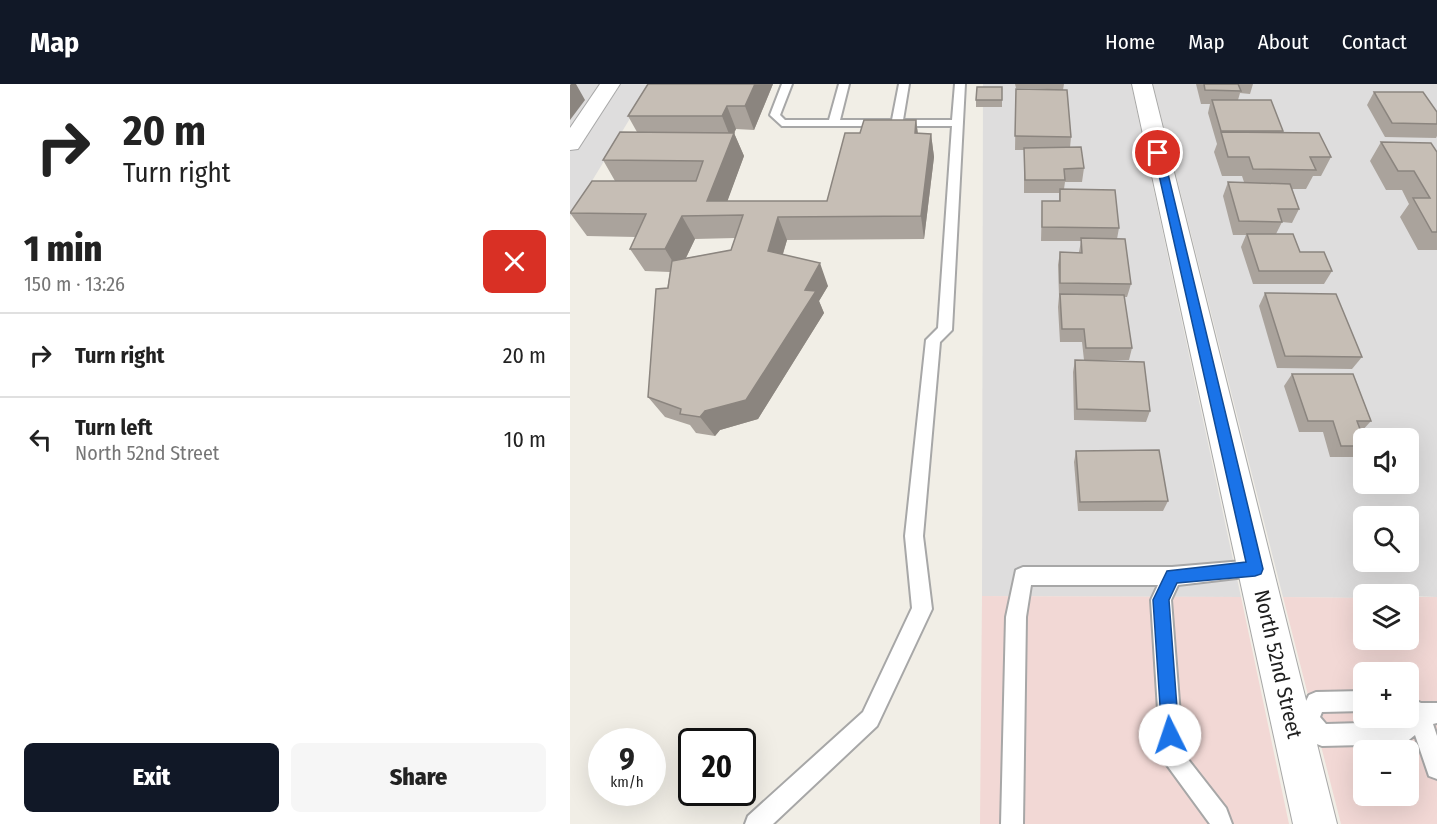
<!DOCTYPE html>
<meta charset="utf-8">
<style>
:root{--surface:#fff;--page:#f6f6f6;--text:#222;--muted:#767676;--line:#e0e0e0;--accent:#111827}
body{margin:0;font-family:"Fira Sans Condensed",sans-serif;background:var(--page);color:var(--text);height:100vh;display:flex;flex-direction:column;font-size:22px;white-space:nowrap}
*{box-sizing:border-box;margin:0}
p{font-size:20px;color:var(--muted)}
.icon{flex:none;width:33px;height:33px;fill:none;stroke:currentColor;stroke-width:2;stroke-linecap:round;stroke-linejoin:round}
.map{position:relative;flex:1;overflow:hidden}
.panel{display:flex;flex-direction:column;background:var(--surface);width:570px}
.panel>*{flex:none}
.hud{background:#fff;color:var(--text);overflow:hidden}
.buttons{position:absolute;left:783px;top:344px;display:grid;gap:12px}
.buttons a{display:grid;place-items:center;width:66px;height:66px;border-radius:9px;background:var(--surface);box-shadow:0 6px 24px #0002;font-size:30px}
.speed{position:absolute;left:18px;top:644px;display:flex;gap:12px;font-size:30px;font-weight:700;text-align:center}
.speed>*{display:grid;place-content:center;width:78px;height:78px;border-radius:50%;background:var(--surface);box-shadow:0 6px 24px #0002;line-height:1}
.speed small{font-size:15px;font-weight:400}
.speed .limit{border:3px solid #111;border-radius:9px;background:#fff;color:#111}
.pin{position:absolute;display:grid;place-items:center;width:51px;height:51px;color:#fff;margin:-26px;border:3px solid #fff;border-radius:50%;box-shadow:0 2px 6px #0007}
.me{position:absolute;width:66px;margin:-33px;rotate:356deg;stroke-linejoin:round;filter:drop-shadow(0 0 4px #0008)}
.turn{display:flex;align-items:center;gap:21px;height:126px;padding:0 24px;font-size:27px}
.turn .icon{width:78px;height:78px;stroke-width:2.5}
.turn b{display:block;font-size:42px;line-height:51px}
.round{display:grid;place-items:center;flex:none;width:63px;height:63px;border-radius:9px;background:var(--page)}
.head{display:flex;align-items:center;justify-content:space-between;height:102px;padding:0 24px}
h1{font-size:36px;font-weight:800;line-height:45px}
.action{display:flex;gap:12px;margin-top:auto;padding:12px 24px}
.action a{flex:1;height:69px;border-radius:9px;background:var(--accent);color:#fff;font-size:24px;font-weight:800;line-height:69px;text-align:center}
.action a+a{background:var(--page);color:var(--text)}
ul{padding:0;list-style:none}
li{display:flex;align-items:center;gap:18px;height:84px;padding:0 24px;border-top:2px solid var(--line)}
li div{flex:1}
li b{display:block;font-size:22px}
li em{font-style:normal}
header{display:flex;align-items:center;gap:36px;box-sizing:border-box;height:84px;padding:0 30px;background:var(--accent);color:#fff}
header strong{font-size:28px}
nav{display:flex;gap:33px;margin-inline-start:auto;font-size:21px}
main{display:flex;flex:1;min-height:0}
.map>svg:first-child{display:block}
</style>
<header>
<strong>Map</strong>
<nav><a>Home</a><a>Map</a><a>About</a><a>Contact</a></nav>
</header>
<main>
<section class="panel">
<div class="hud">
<div class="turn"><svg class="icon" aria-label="right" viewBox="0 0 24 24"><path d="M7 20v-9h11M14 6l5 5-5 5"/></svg><div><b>20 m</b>Turn right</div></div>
</div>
<div class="head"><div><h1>1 min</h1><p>150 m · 13:26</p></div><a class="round" style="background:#d93025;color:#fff"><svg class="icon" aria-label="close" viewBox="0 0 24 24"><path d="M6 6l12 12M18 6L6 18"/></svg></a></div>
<ul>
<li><svg class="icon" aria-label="right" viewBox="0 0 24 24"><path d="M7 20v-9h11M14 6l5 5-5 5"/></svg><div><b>Turn right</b></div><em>20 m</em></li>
<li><svg class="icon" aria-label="left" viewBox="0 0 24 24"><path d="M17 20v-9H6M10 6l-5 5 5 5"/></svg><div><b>Turn left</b><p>North 52nd Street</p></div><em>10 m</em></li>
</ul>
<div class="action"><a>Exit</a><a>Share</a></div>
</section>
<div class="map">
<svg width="867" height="740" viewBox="0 0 867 740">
<rect width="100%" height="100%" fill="#f1eee6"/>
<g fill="#dedddd" fill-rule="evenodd">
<polygon points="0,0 81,0 0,133"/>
<polygon points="413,0 561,0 671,513 412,512"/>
<path d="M583 0H867V513L794 510 793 514 713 513ZM794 354H838V399H794ZM794 432H838V477H794Z"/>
</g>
<g fill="#f2d8d5" fill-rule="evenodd">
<polygon points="412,512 671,513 719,740 410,740"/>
<path d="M713 513 793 514 794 555H838L839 513H867V740H771ZM794 588H838V633H794ZM794 666H838V711H794Z"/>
</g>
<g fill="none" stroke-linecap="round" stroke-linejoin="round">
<g stroke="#a7a7a7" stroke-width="4">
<g id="service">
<polygon points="212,0 222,0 210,31 215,36 259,36 269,0 279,0 270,36 322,36 329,0 339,0 333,36 382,36 385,0 395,0 382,246 370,258 353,452 362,525 307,642 203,740 175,740 178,732 293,628 342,524 335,452 356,256 368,244 382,42 212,42 200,31"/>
<polygon points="685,476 692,479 694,485 692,491 608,501 601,516 613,669 656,724 662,740 640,740 591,673 581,516 588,501 461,501 456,533 453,740 431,740 436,533 446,486 453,483 602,483"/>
<polygon points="794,607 794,627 752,628 750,633 756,640 829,638 833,633 838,633 838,613 851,619 867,619 867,639 863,640 867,652 867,695 859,692 845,651 834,660 752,662 744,659 733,647 714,643 710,636 714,629 732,625 739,611 746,608"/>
</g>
</g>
<g stroke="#a7a7a7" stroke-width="2">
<g id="minor">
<polygon points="30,0 50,0 8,65 0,66 0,44"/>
<polygon points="562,0 582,0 767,740 723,740"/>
</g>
</g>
<use href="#service" fill="#fff" fill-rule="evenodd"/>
<use href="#minor" fill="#fff" fill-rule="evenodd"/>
</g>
<g fill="#aaa39c" fill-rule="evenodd">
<path d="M203 0 184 46 166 45 164 49 174 72 157 117H257L290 49 346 36 348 49 361 50 364 73 354 155 217 156 213 170 258 202 249 217 254 229 188 335 150 346 145 352 126 349 120 341 95 333 78 313 100 188 75 187 60 165 66 153 17 152 0 129 45 97 33 76 67 48 58 32ZM165 154 161 166 116 174 125 155Z"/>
<polygon points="445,0 494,0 493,6 501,53 500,64 514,84 512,98 495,98 494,105 549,144 547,155 561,200 557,213 554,213 562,264 559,276 516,276 580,327 576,338 504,336 503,288 505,276 514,276 512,258 490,258 488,223 489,212 488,181 490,168 509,168 511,157 471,157 472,117 489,117 489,109 454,109 454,66 445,66 446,5 477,5 446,4"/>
<polygon points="626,0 683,0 680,10 670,9 668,16 713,47 713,49 761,73 751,92 743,92 736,105 722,105 729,125 722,139 712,138 706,150 730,168 762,187 754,200 683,200 671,163 676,151 663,151 653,112 658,98 674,98 672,92 652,92 644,68 647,60 638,29 640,20 631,20"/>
<polygon points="432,3 432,23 406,23 406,16"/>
<polygon points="804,8 867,28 867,52 866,54 815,53 797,21"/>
<polygon points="811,58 867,68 867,166 848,166 830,133 839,120 832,106 816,106 800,77"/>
<polygon points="695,209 792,273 782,285 707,284 689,222"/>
<polygon points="722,290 801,337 791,348 794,356 794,364 785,373 760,373 753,348 729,348 714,302"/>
<polygon points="506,367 598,417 593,427 508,427 504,378"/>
</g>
<g fill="#8b857f">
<polygon points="1,0 6,0 15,16 0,36 0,1"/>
<polygon points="185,0 203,0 184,46 175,22"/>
<polygon points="157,22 166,45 164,49 174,72 152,132 137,117 161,55 152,32"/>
<polygon points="346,36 349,60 345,49"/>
<polygon points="361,50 364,73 354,155 351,132"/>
<polygon points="112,132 125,155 109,188 95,165"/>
<polygon points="208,133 217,156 207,189 198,167"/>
<polygon points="250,179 258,202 249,217 254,229 188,335 150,346 145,352 130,333 235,206"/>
</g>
<g fill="#c6beb5" stroke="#8b857f" stroke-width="1.5">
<polygon points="78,0 185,0 175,22 157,22 152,32 58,32"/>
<polygon points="634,0 668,0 671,7 635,6"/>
<polygon points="407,3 432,3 432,16 406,16"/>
<polygon points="446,5 497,6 501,53 445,52"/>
<polygon points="804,8 853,8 867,28 867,40 822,39"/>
<polygon points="642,16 701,16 713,47 651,47"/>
<polygon points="294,36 346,36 345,49 361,50 351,132 208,133 198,167 250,179 235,206 246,207 176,316 135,327 130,333 110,330 111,325 78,313 86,205 98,204 102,177 161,166 173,131 112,132 95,165 60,165 76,130 0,129 22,97 126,97 133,77 33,76 50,48 164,49 137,117 257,117 275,49 290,49"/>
<polygon points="651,48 749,49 761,73 740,73 746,86 683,85 679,73 658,73"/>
<polygon points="811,58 861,59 867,68 867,148 862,148 843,114 860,114 844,87 828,87"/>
<polygon points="511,63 514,84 494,85 495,96 455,96 454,64"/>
<polygon points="658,98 720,100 729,125 708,125 712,138 669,137"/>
<polygon points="490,105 545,106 549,144 472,143 472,117 490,117"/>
<polygon points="677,150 723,150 730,168 754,168 762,187 689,187"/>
<polygon points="511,154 555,155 561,200 490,199 490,168 512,169"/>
<polygon points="695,209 766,210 792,273 715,272"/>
<polygon points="490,210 554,211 562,264 516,264 514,245 492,245"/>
<polygon points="505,276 574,278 580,327 507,325"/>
<polygon points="722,290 783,290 801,337 787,337 794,356 794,362 771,362 763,337 738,337"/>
<polygon points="589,366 598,417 510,418 506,367"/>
</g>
<polygon fill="#1a73e8" stroke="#114b97" stroke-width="1.5" points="588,66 593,69 693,485 691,490 685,492 607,499 599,516 609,651 607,657 600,660 594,657 592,651 583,516 597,487 676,478 584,69"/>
<g text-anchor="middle" stroke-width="4.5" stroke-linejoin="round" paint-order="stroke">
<g font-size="21" fill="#202020" stroke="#fff">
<text transform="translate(708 580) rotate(77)" y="7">North 52nd Street</text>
</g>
</g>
</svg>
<div class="buttons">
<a><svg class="icon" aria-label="sound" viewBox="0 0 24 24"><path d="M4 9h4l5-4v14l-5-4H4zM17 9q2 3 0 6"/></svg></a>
<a><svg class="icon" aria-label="search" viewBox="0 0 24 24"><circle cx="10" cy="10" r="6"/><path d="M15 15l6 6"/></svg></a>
<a><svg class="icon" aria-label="layers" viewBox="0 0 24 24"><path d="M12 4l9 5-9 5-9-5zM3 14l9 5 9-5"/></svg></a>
<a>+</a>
<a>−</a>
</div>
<div class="speed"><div>9<small>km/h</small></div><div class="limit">20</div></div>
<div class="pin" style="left:588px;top:69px;background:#d93025"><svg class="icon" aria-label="arrive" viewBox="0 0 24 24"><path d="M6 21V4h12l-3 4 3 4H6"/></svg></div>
<svg class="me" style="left:600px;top:651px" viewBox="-20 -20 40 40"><circle r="19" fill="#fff"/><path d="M0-13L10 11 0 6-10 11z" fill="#1a73e8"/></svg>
</div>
</main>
